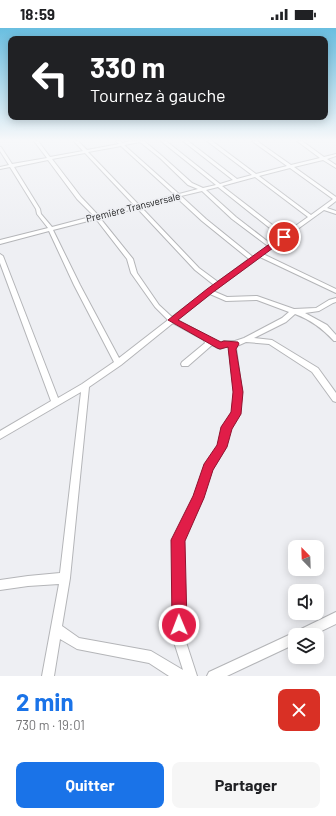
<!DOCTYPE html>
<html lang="fr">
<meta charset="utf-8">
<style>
:root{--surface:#fff;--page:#f6f6f6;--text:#202124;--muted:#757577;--accent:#1a73e8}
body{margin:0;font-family:Barlow,sans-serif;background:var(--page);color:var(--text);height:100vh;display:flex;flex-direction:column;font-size:15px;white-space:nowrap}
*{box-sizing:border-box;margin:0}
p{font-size:13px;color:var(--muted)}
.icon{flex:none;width:22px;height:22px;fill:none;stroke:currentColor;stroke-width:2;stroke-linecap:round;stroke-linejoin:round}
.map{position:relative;height:648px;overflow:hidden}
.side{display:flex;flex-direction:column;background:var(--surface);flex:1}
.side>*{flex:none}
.guide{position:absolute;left:8px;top:8px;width:320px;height:84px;border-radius:8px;box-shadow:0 2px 10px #0003;background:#202124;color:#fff;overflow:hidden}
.needle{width:26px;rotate:337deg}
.controls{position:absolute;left:288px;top:512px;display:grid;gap:8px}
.controls a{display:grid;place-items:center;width:36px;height:36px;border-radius:8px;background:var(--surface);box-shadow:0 2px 10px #0003;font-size:20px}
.pin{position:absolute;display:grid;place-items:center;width:34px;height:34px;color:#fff;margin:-17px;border:2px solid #fff;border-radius:50%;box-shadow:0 1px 4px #0007}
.me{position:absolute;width:44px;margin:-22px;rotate:359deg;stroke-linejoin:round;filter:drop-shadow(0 0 3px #0008)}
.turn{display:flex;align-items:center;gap:14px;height:84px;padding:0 16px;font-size:18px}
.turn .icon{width:52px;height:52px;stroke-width:2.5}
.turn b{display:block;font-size:28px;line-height:34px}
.round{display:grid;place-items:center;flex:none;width:42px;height:42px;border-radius:8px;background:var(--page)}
.overview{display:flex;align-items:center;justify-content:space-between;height:68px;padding:0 16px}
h1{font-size:24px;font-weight:700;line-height:30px;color:var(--accent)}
.primary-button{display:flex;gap:8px;margin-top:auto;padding:8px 16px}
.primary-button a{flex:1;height:46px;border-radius:8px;background:var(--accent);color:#fff;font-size:16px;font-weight:700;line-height:46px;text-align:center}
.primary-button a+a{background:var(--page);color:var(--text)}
.status{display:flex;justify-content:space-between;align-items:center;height:28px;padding:0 20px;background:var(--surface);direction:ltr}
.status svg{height:11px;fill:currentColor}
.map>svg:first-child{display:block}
</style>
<div class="status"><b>18:59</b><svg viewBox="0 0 49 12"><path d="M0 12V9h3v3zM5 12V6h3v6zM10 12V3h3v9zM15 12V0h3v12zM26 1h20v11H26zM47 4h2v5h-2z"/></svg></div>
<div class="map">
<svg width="336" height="648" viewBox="0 0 336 648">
<rect width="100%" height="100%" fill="#eeeff3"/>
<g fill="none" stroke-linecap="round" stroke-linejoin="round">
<g stroke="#b4b5b8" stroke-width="2">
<g id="minor">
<path d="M34 113H38L50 129 83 123 74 113H78L87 122 119 116 116 113H121L122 115 131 113H144L162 128 192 155 203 160 216 157 161 113H166L220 156 233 152 183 113H188L237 151 252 147 207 113H212L256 146 287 138 252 113H257L291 137 320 130 297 113H302L324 129 336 126V128L327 131 336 137V140L323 132 294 139 336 169V173L327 180 336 183V186L324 182 263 226 336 261V265L260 229 213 263 227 269 257 268 294 281 316 280 329 272 336 270V274L333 275 319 283 305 285 327 297 336 307V313H334C322 300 311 292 295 286L286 294 254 310 272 312 318 340 336 365V374L333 373 312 344 269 316 246 314 237 318 236 320 242 364 240 386 230 400 226 419 212 442 203 470 183 512 185 611 197 648H169L149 635 77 621 60 611 54 648H42L59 556 28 558 0 562V552L28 548 60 545 81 364 0 411V403L51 373 0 235V226L3 228 58 370 82 356 114 334 74 257 49 203 0 216V212L48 200 37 186 36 181 10 139 0 141V139L9 137 0 123V119H1L12 136 47 130ZM140 114 160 130 188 157 198 161 179 166 124 117ZM121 118 175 167 139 177 88 124ZM85 125 135 178 98 187 81 169 52 131ZM48 132 77 171 94 188 52 199 41 186 40 181 14 139ZM290 140 333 171 311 187 259 148ZM255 149 308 189 284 206 222 158ZM218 159 281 209 271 216 236 189 206 162ZM202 163 232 191 268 218 253 229 206 191 181 168ZM177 170 202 193 249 231 218 254 199 240 141 179ZM137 180 195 242 214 257 172 289 159 277 137 245 133 231 100 190ZM96 191 127 231 131 245 155 279 168 292 119 330 80 257 53 202ZM210 266 226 273 257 272 289 284 282 290 244 310 235 313H224L220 315 177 292ZM173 295 204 312 205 315 182 334 181 336 182 338H188L212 317 220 321 225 319H229V320L234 364 232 385 222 399 218 418 205 437 194 468 173 512V611L183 642 151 623 79 610 62 598 70 550 89 359 121 337Z"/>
<polygon points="336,584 336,596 313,607 295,607 295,616 227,648 207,648 209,644 291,606 296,605 297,603"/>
</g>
</g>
<use href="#minor" fill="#fff" fill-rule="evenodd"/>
</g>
<linearGradient id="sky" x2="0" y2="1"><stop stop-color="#69bee0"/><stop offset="0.55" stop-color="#f7f8fa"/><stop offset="1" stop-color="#f7f8fa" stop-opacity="0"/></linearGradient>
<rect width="336" height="204" fill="url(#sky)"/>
<polygon fill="#e11d48" stroke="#92132f" points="282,207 288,209 212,265 178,292 221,314 224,313 238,314 239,316 236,321 243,364 241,386 232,401 227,419 213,442 204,470 185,513 187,597 185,602 179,604 174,602 172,597 171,512 193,468 204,436 217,417 221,399 231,384 233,364 228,319 220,321 217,320 168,292 207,261"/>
<g text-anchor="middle" stroke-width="3.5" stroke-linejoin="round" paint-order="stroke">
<g font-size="10" fill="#212223" stroke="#eeeff3">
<text transform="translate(133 179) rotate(-14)" y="4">Première Transversale</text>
</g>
</g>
</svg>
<div class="controls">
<a><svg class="needle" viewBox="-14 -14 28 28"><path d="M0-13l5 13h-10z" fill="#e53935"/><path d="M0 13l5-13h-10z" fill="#757577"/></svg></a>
<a><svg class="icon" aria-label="sound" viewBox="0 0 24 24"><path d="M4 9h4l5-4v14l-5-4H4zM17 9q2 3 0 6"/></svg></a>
<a><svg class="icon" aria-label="layers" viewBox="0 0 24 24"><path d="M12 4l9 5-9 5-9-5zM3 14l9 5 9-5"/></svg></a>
</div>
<div class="pin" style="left:284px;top:209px;background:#d93025"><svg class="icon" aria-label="arrive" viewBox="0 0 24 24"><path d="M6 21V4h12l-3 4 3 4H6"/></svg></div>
<svg class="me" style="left:179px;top:597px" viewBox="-20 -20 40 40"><circle r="17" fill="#e11d48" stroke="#fff" stroke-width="3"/><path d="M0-11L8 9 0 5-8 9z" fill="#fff"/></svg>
<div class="guide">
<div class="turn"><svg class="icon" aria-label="left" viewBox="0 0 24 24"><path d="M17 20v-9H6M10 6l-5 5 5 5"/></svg><div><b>330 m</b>Tournez à gauche</div></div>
</div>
</div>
<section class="side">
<div class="overview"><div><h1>2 min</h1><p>730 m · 19:01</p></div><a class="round" style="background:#d93025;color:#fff"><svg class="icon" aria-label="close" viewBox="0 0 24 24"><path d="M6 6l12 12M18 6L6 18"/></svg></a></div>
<div class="primary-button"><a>Quitter</a><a>Partager</a></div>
</section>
